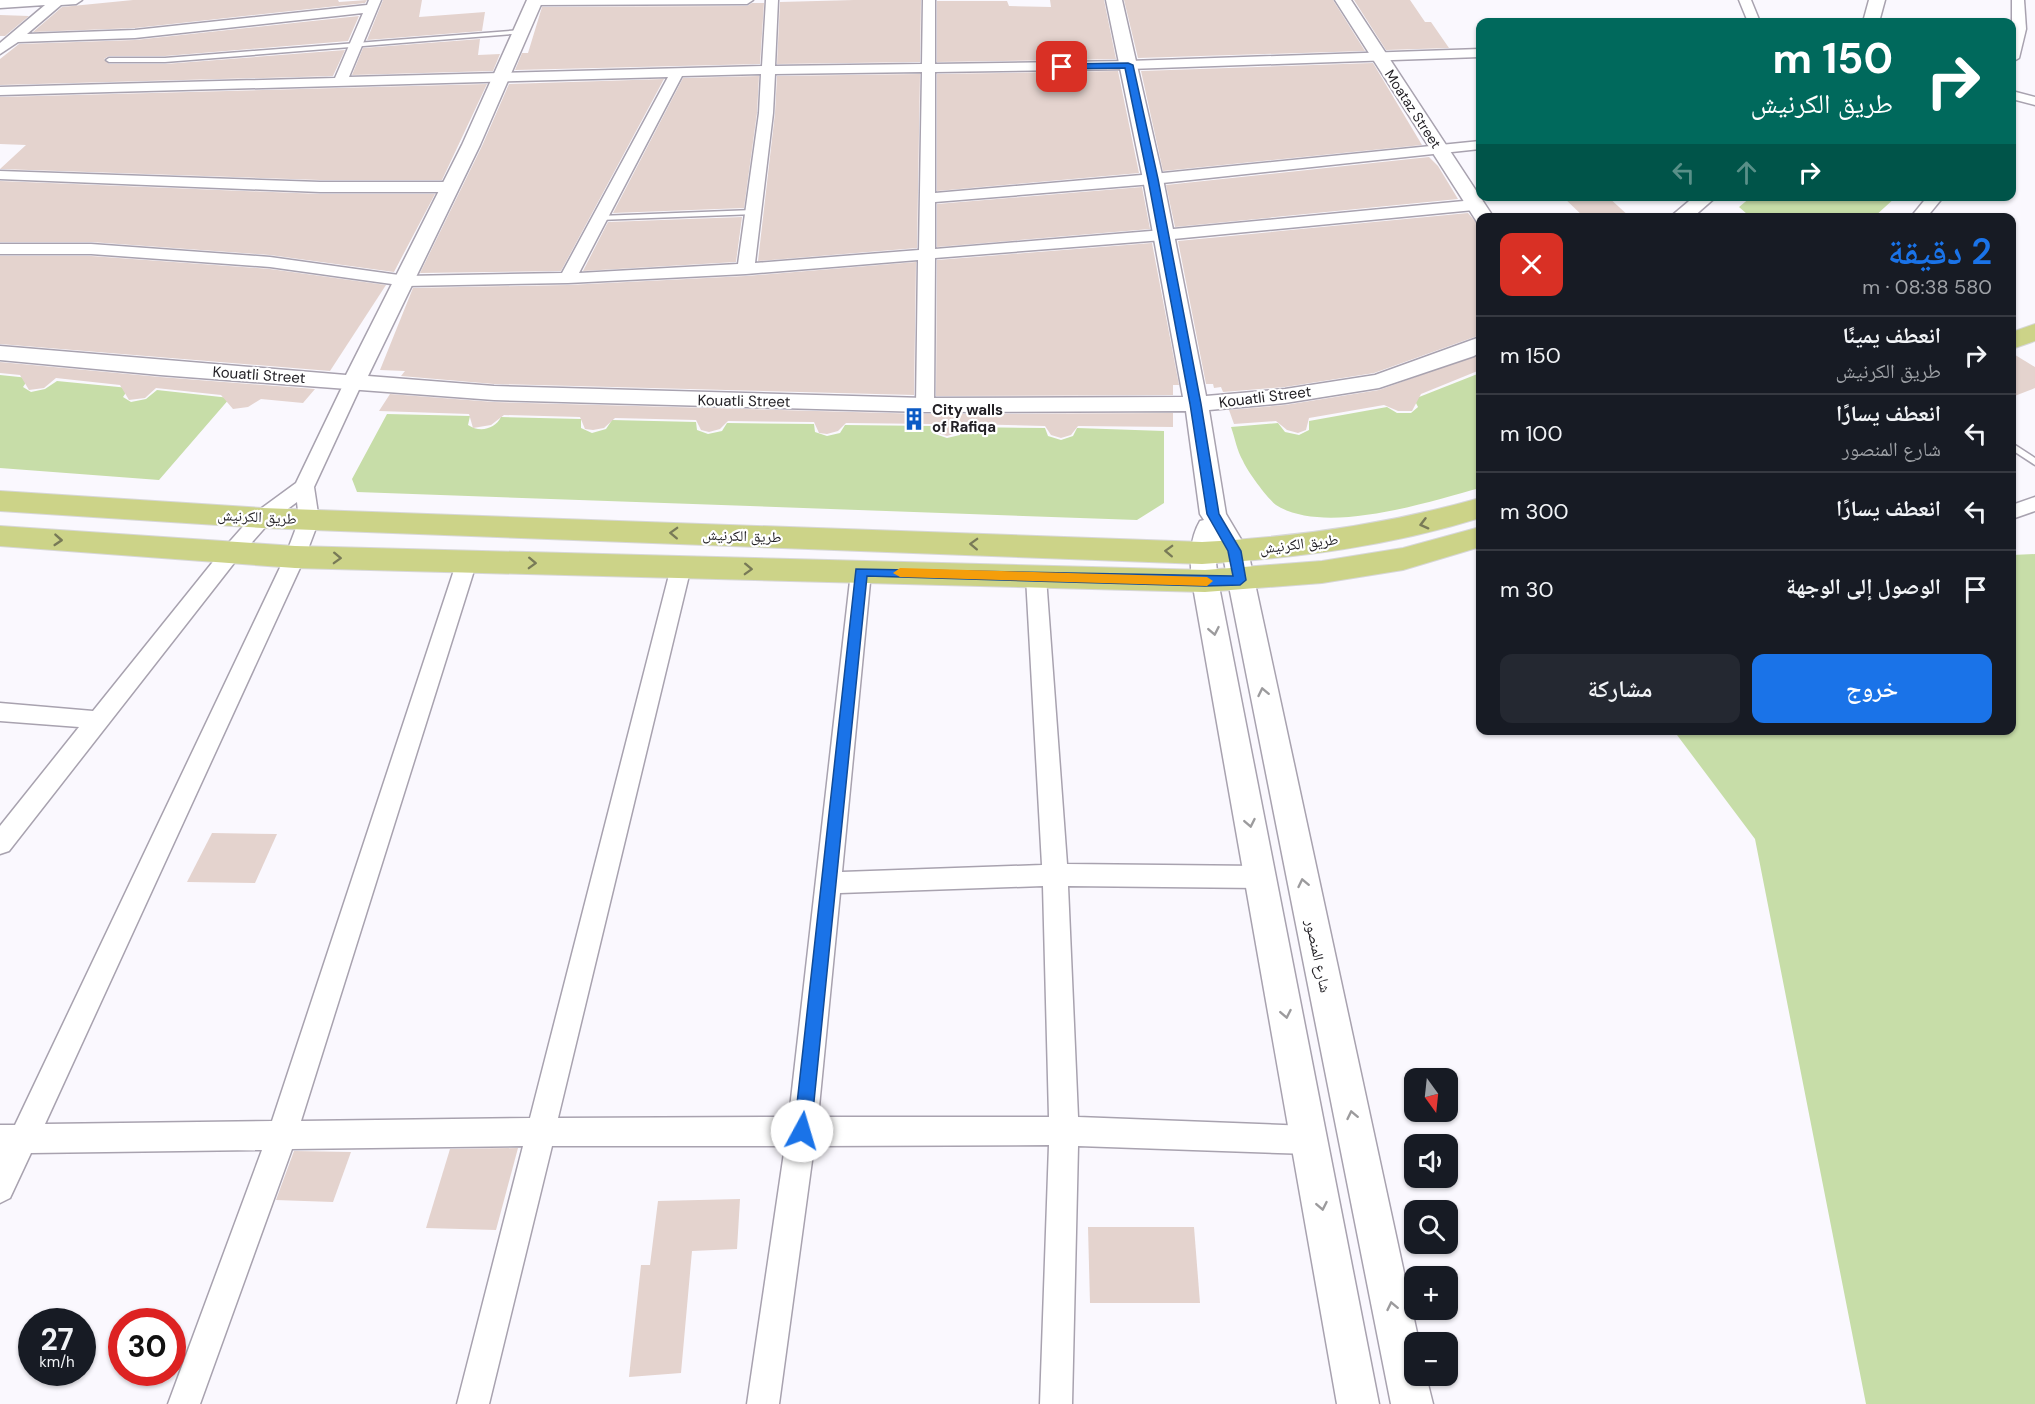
<!DOCTYPE html>
<html lang="ar">
<meta charset="utf-8">
<style>
:root{--surface:#171b24;--page:#242831;--text:#f1f3f6;--muted:#9ea1a6;--line:#363941;--accent:#1a73e8}
body{margin:0;font-family:"DM Sans","Noto Naskh Arabic",sans-serif;background:var(--page);color:var(--text);direction:rtl;height:100vh;display:flex;flex-direction:column;font-size:22px;white-space:nowrap}
*{box-sizing:border-box;margin:0}
p{font-size:20px;color:var(--muted)}
.icon{flex:none;width:33px;height:33px;fill:none;stroke:currentColor;stroke-width:2;stroke-linecap:round;stroke-linejoin:round}
.map{position:relative;flex:1;overflow:hidden;direction:ltr}
.side{position:absolute;left:1476px;top:213px;width:540px;height:522px;display:flex;flex-direction:column;background:var(--surface);border-radius:12px;box-shadow:0 2px 4px #0004;direction:rtl}
.side>*{flex:none}
.top-card{position:absolute;left:1476px;top:18px;width:540px;height:183px;border-radius:12px;box-shadow:0 2px 4px #0004;direction:rtl;background:#00695c;color:#fff;overflow:hidden}
.needle{width:39px;rotate:165deg}
.buttons{position:absolute;left:1404px;top:1068px;display:grid;gap:12px}
.buttons a{display:grid;place-items:center;width:54px;height:54px;border-radius:12px;background:var(--surface);box-shadow:0 2px 4px #0004;font-size:30px}
.speed{position:absolute;left:18px;top:1308px;display:flex;gap:12px;font-size:30px;font-weight:700;text-align:center}
.speed>*{display:grid;place-content:center;width:78px;height:78px;border-radius:50%;background:var(--surface);box-shadow:0 2px 4px #0004;line-height:1}
.speed small{font-size:15px;font-weight:400}
.speed .limit{border:9px solid #d22;background:#fff;color:#111}
.pin{position:absolute;display:grid;place-items:center;width:51px;height:51px;color:#fff;margin:-26px;border-radius:12px;box-shadow:0 3px 9px #0006}
.me{position:absolute;width:66px;margin:-33px;rotate:6deg;stroke-linejoin:round;filter:drop-shadow(0 0 4px #0008)}
.turn{display:flex;align-items:center;gap:21px;height:126px;padding:0 24px;font-size:27px}
.turn .icon{width:78px;height:78px;stroke-width:2.5}
.turn b{display:block;font-size:42px;line-height:51px}
.lanes{display:flex;align-items:center;height:57px;padding:0 24px;background:#0003;justify-content:center;gap:30px;direction:ltr}
.lanes .off{opacity:.35}
.round{display:grid;place-items:center;flex:none;width:63px;height:63px;border-radius:12px;background:var(--page)}
.overview{display:flex;align-items:center;justify-content:space-between;height:102px;padding:0 24px}
h1{font-size:36px;font-weight:600;line-height:45px;color:var(--accent)}
.primary-button{display:flex;gap:12px;margin-top:auto;padding:12px 24px}
.primary-button a{flex:1;height:69px;border-radius:12px;background:var(--accent);color:#fff;font-size:24px;font-weight:600;line-height:69px;text-align:center}
.primary-button a+a{background:var(--page);color:var(--text)}
ul{padding:0;list-style:none}
li{display:flex;align-items:center;gap:18px;height:78px;padding:0 24px;border-top:2px solid var(--line)}
li div{flex:1}
li b{display:block;font-size:22px}
li em{font-style:normal}
.map>svg:first-child{display:block}
</style>
<div class="map">
<svg width="2035" height="1404" viewBox="0 0 2035 1404">
<rect width="100%" height="100%" fill="#faf8fe"/>
<g fill="#c7dda8">
<polygon points="1751,197 1752,196 1896,197 1874,217 1744,217 1747,214 1739,207"/>
<path d="M1480 373V488C1428 502 1325 536 1276 505 1268 499 1247 471 1243 461 1237 451 1235 438 1231 427L1278 423 1285 432 1299 435 1309 430V421L1387 407 1397 413H1411L1418 407 1414 399Z"/>
<polygon points="0,375 29,378 23,387 31,392 45,389 57,381 129,388 123,397 131,402 146,399 157,390 230,398 159,480 0,468"/>
<path d="M387 414 470 416 468 425C480 433 495 429 501 417L581 419V428L592 433 606 429 612 420 696 422 697 430 708 434 722 431 727 423 814 424 815 432 827 436 840 433 845 425 932 426 935 434 947 438 960 435 964 427 1045 428 1048 436 1061 440 1073 436 1077 428 1164 431V503L1137 520 357 492 352 479Z"/>
<polygon points="2035,554 2035,1404 1866,1404 1755,839 1674,731 2012,730 2012,555"/>
</g>
<g fill="#e4d3ce">
<polygon points="133,0 338,0 339,2 367,0 365,3 135,28 33,32 62,7"/>
<polygon points="383,0 422,0 419,17 485,12 482,31 367,40"/>
<polygon points="854,0 921,0 920,62 777,64 780,2"/>
<polygon points="1050,0 1104,0 1116,59 937,62 937,1 1007,1 1009,6 1051,7"/>
<polygon points="1124,0 1333,0 1365,51 1138,58"/>
<polygon points="1354,0 1410,0 1425,22 1431,22 1449,48 1386,50"/>
<polygon points="752,3 764,3 760,64 515,70 522,53 528,53 542,7 747,6"/>
<polygon points="0,15 29,16 5,36 0,36"/>
<polygon points="359,16 348,41 165,56 109,56 104,59 109,64 165,64 345,50 333,76 0,85 0,59 19,44 135,40"/>
<polygon points="480,39 478,55 500,54 493,71 352,75 363,48"/>
<polygon points="1373,63 1422,145 1163,171 1141,71"/>
<polygon points="1118,71 1139,173 937,191 937,74"/>
<polygon points="920,74 917,248 758,261 775,113 777,76"/>
<polygon points="759,76 757,113 744,208 613,213 683,78"/>
<polygon points="664,79 561,271 420,273 482,146 509,84"/>
<polygon points="487,84 442,180 320,180 0,169 26,145 0,144 0,97"/>
<polygon points="1429,157 1438,166 1458,199 1175,227 1166,185"/>
<polygon points="0,181 320,194 435,194 394,272 270,255 91,242 0,242"/>
<polygon points="1142,187 1150,229 937,247 937,204"/>
<polygon points="1562,196 1607,196 1631,218 1585,218"/>
<polygon points="1468,213 1480,227 1480,335 1374,373 1285,387 1223,392 1221,387 1214,388 1213,384 1206,384 1178,241"/>
<polygon points="742,217 736,262 583,271 608,222"/>
<polygon points="1152,243 1179,385 1173,385 1173,395 936,396 937,260"/>
<polygon points="0,256 91,256 270,269 386,285 330,371 0,344"/>
<polygon points="916,262 914,395 494,384 401,376 405,371 380,370 413,288 568,285 746,276"/>
<polygon points="2012,353 2035,367 2035,388 2012,397"/>
<polygon points="1480,354 1480,370 1421,394 1412,411 1398,411 1384,405 1309,418 1306,430 1298,433 1287,430 1276,421 1234,424 1229,410 1285,405 1379,390"/>
<polygon points="0,362 160,377 315,389 303,403 261,399 248,407 233,409 221,395 156,388 145,398 129,400 120,385 56,378 44,388 29,390 20,375 0,373"/>
<polygon points="390,394 494,402 925,414 1173,413 1173,427 1078,426 1071,435 1061,438 1051,435 1045,426 965,424 957,433 947,436 937,433 932,424 846,423 838,431 827,434 819,433 814,422 728,421 720,429 709,432 701,430 696,420 615,418 604,428 593,430 585,429 580,417 504,415 491,425 473,428 469,414 379,411"/>
<polygon points="212,833 277,834 255,883 187,882"/>
<polygon points="518,1148 496,1230 426,1228 450,1149"/>
<polygon points="294,1151 351,1152 333,1202 276,1200"/>
<polygon points="740,1199 737,1249 692,1251 681,1373 629,1377 641,1265 650,1265 658,1201"/>
<polygon points="1088,1227 1194,1227 1200,1303 1090,1303"/>
</g>
<g fill="none" stroke-linecap="round" stroke-linejoin="round">
<g stroke="#a8a2af" stroke-width="3">
<g id="service">
<polygon points="522,30 524,31 524,33 165,62 109,62 106,60 109,58 165,58"/>
<polygon points="753,210 757,212 756,214 599,220 595,218 599,216"/>
<polygon points="2012,443 2035,458 2035,465 2012,450"/>
</g>
</g>
<g stroke="#a8a2af" stroke-width="3">
<g id="minor">
<path d="M0 0H82L76 4 61 5 27 34 135 30 367 5 369 0H381L349 77 762 66 766 0H778L775 66 922 64 923 0H935V64L1129 61 1480 49V57L1129 69 935 72V193L1153 174 1480 141V149L1153 184 935 202V249L1163 230 1474 200 1482 205 1474 210 1163 240 935 258 934 405 931 409H919L916 405 918 260 746 274 568 283 406 286 270 267 91 254H0V244H91L270 257 406 276 562 273 668 77 0 95V87L335 78 363 13 135 38 18 42 0 54V43L45 5 0 8ZM922 72 919 250 755 263 773 113 775 74ZM761 74 759 113 738 264 579 273 682 76Z"/>
<polygon points="529,0 753,0 747,4 535,5 531,4"/>
<polygon points="1739,0 1751,0 1760,22 1748,22"/>
<polygon points="2012,0 2024,0 2026,29 2019,58 2012,62"/>
<polygon points="2012,91 2035,97 2035,105 2012,99"/>
<polygon points="0,171 320,182 451,182 459,187 451,192 320,192 0,179"/>
<polygon points="1928,196 1944,196 1926,218 1910,218"/>
<path d="M354 375 360 377 363 381 314 487 319 520 305 557 45 1124 272 1121 457 561 460 556 467 554 474 556 477 561 301 1121 530 1118 671 567 674 562 681 560 688 562 691 567 558 1118 789 1117 851 572 854 567 861 565 868 567 871 572 842 872 1042 865 1026 577 1029 572 1036 570 1043 572 1046 577 1067 864 1260 866 1269 869 1273 877 1269 885 1260 888 1068 886 1078 1117 1309 1126 1319 1130 1323 1140 1319 1150 1309 1154 1078 1146 1072 1404H1040L1049 1145 814 1146 779 1404H747L785 1146H552L489 1404H457L523 1146 292 1149 200 1404H168L262 1150 31 1153 10 1198 0 1203V1125H15L285 557 299 520 297 502 269 523 238 558 9 851 0 854V826L79 727 0 721V703L93 711 224 548 255 513 296 483 345 381 348 377ZM1043 886 1049 1117H818L840 893Z"/>
<polygon points="2035,497 2035,511 2012,519 2012,505"/>
</g>
</g>
<g stroke="#a8a2af" stroke-width="3">
<g id="tertiary">
<path d="M527 0H543L480 145 368 376 494 386 925 398 1183 397 1143 179 1106 0H1122L1163 179 1206 396 1285 389 1375 375 1480 337V352L1474 356 1379 388 1285 403 1209 410 1226 514 1248 551 1419 1342H1414V1376H1426L1433 1404H1391L1222 551 1217 543 1215 553 1218 581 1379 1404H1337L1192 581C1190 560 1189 540 1200 521L1204 520 1200 514 1186 411 925 412 494 400 160 375 0 360V346L346 375 462 145Z"/>
<polygon points="1335,0 1351,0 1494,218 1480,218 1480,223 1477,222"/>
<polygon points="1869,0 1885,0 1879,22 1863,22"/>
<polygon points="1695,196 1717,196 1692,218 1669,218"/>
</g>
</g>
<g stroke="#d7d7d8" stroke-width="2">
<g id="primary">
<polygon points="2035,324 2035,341 2012,349 2012,332"/>
<path d="M0 491 262 508 1202 542C1297 537 1388 524 1480 498V518C1390 546 1297 558 1202 564L262 528 0 511Z"/>
<polygon points="0,526 295,546 1205,570 1322,561 1403,548 1480,527 1480,547 1403,570 1322,583 1205,592 295,568 0,546"/>
</g>
</g>
<use href="#service" fill="#fff" fill-rule="evenodd"/>
<use href="#minor" fill="#fff" fill-rule="evenodd"/>
<use href="#tertiary" fill="#fff" fill-rule="evenodd"/>
<use href="#primary" fill="#ccd388" fill-rule="evenodd"/>
</g>
<defs><path id="oneway-chevron" d="M-2-3.5L2.5 0L-2 3.5" fill="none" stroke-width="1.6" stroke-linecap="round" stroke-linejoin="round" transform="scale(1.5)"/></defs>
<g stroke="#787a57">
<use href="#oneway-chevron" transform="translate(1424 524) rotate(165)"/>
<use href="#oneway-chevron" transform="translate(674 533) rotate(-178)"/>
<use href="#oneway-chevron" transform="translate(58 540) rotate(4)"/>
<use href="#oneway-chevron" transform="translate(974 544) rotate(-178)"/>
<use href="#oneway-chevron" transform="translate(1169 551) rotate(-178)"/>
<use href="#oneway-chevron" transform="translate(337 558) rotate(2)"/>
<use href="#oneway-chevron" transform="translate(532 563) rotate(2)"/>
<use href="#oneway-chevron" transform="translate(748 569) rotate(2)"/>
</g>
<g stroke="#9c9b9d">
<use href="#oneway-chevron" transform="translate(1214 631) rotate(79)"/>
<use href="#oneway-chevron" transform="translate(1263 692) rotate(-102)"/>
<use href="#oneway-chevron" transform="translate(1250 823) rotate(79)"/>
<use href="#oneway-chevron" transform="translate(1303 883) rotate(-102)"/>
<use href="#oneway-chevron" transform="translate(1286 1014) rotate(79)"/>
<use href="#oneway-chevron" transform="translate(1352 1115) rotate(-102)"/>
<use href="#oneway-chevron" transform="translate(1322 1206) rotate(79)"/>
<use href="#oneway-chevron" transform="translate(1392 1306) rotate(-102)"/>
</g>
<polygon fill="#1a73e8" stroke="#114b97" stroke-width="1.5" points="1128,63 1133,65 1158,179 1201,404 1219,514 1241,551 1246,580 1240,585 1205,586 867,576 811,1131 808,1137 802,1140 796,1137 794,1131 856,569 1233,576 1228,551 1207,514 1190,404 1148,179 1125,68 1062,69 1058,67 1062,64"/>
<polygon fill="#f59e0b" points="900,568 1207,577 1213,581 1207,586 900,577 893,573"/>
<defs>
<g id="building-bare" transform="scale(1.8)"><path d="M-4-6H4V6H1V3H-1V6H-4ZM-2.5-4.3h1.7v1.8h-1.7ZM.8-4.3h1.7v1.8H.8ZM-2.5-1h1.7V.8h-1.7ZM.8-1h1.7V.8H.8Z" fill="#0c5bc5" stroke="#fff" stroke-width="2.5" paint-order="stroke"/></g>
</defs>
<g fill-rule="evenodd">
<use href="#building-bare" x="914" y="419"/>
</g>
<g text-anchor="middle" stroke-width="4.5" stroke-linejoin="round" paint-order="stroke">
<g font-size="14" fill="#232126" stroke="#fff">
<text transform="translate(1413 109) rotate(57)" y="5">Moataz Street</text>
</g>
<g font-size="15" fill="#232126" stroke="#fff">
<text transform="translate(259 375) rotate(4)" y="5">Kouatli Street</text>
<text transform="translate(1265 397) rotate(-7)" y="5">Kouatli Street</text>
<text transform="translate(744 401) rotate(1)" y="5">Kouatli Street</text>
<text transform="translate(257 517) rotate(3)" y="5">طريق الكرنيش</text>
<text transform="translate(742 536) rotate(2)" y="5">طريق الكرنيش</text>
<text transform="translate(1299 544) rotate(-7)" y="5">طريق الكرنيش</text>
<text transform="translate(1318 956) rotate(78)" y="5">شارع المنصور</text>
</g>
<g font-size="15" font-weight="bold" fill="#232126" stroke="#fff" text-anchor="start">
<text x="932" y="415">City walls<tspan x="932" dy="17">of Rafiqa</tspan></text>
</g>
</g>
</svg>
<div class="buttons">
<a><svg class="needle" viewBox="-14 -14 28 28"><path d="M0-13l5 13h-10z" fill="#e53935"/><path d="M0 13l5-13h-10z" fill="#9ea1a6"/></svg></a>
<a><svg class="icon" aria-label="sound" viewBox="0 0 24 24"><path d="M4 9h4l5-4v14l-5-4H4zM17 9q2 3 0 6"/></svg></a>
<a><svg class="icon" aria-label="search" viewBox="0 0 24 24"><circle cx="10" cy="10" r="6"/><path d="M15 15l6 6"/></svg></a>
<a>+</a>
<a>−</a>
</div>
<div class="speed"><div>27<small>km/h</small></div><div class="limit">30</div></div>
<div class="pin" style="left:1062px;top:67px;background:#d93025"><svg class="icon" aria-label="arrive" viewBox="0 0 24 24"><path d="M6 21V4h12l-3 4 3 4H6"/></svg></div>
<svg class="me" style="left:802px;top:1131px" viewBox="-20 -20 40 40"><circle r="19" fill="#fff"/><path d="M0-13L10 11 0 6-10 11z" fill="#1a73e8"/></svg>
<div class="top-card">
<div class="turn"><svg class="icon" aria-label="right" viewBox="0 0 24 24"><path d="M7 20v-9h11M14 6l5 5-5 5"/></svg><div><b>150 m</b>طريق الكرنيش</div></div>
<div class="lanes"><svg class="icon off" aria-label="left" viewBox="0 0 24 24"><path d="M17 20v-9H6M10 6l-5 5 5 5"/></svg><svg class="icon off" aria-label="ahead" viewBox="0 0 24 24"><path d="M12 20V5M6 11l6-6 6 6"/></svg><svg class="icon" aria-label="right" viewBox="0 0 24 24"><path d="M7 20v-9h11M14 6l5 5-5 5"/></svg></div>
</div>
<section class="side">
<div class="overview"><div><h1>2 دقيقة</h1><p>580 m · 08:38</p></div><a class="round" style="background:#d93025;color:#fff"><svg class="icon" aria-label="close" viewBox="0 0 24 24"><path d="M6 6l12 12M18 6L6 18"/></svg></a></div>
<ul>
<li><svg class="icon" aria-label="right" viewBox="0 0 24 24"><path d="M7 20v-9h11M14 6l5 5-5 5"/></svg><div><b>انعطف يمينًا</b><p>طريق الكرنيش</p></div><em>150 m</em></li>
<li><svg class="icon" aria-label="left" viewBox="0 0 24 24"><path d="M17 20v-9H6M10 6l-5 5 5 5"/></svg><div><b>انعطف يسارًا</b><p>شارع المنصور</p></div><em>100 m</em></li>
<li><svg class="icon" aria-label="left" viewBox="0 0 24 24"><path d="M17 20v-9H6M10 6l-5 5 5 5"/></svg><div><b>انعطف يسارًا</b></div><em>300 m</em></li>
<li><svg class="icon" aria-label="arrive" viewBox="0 0 24 24"><path d="M6 21V4h12l-3 4 3 4H6"/></svg><div><b>الوصول إلى الوجهة</b></div><em>30 m</em></li>
</ul>
<div class="primary-button"><a>خروج</a><a>مشاركة</a></div>
</section>
</div>
